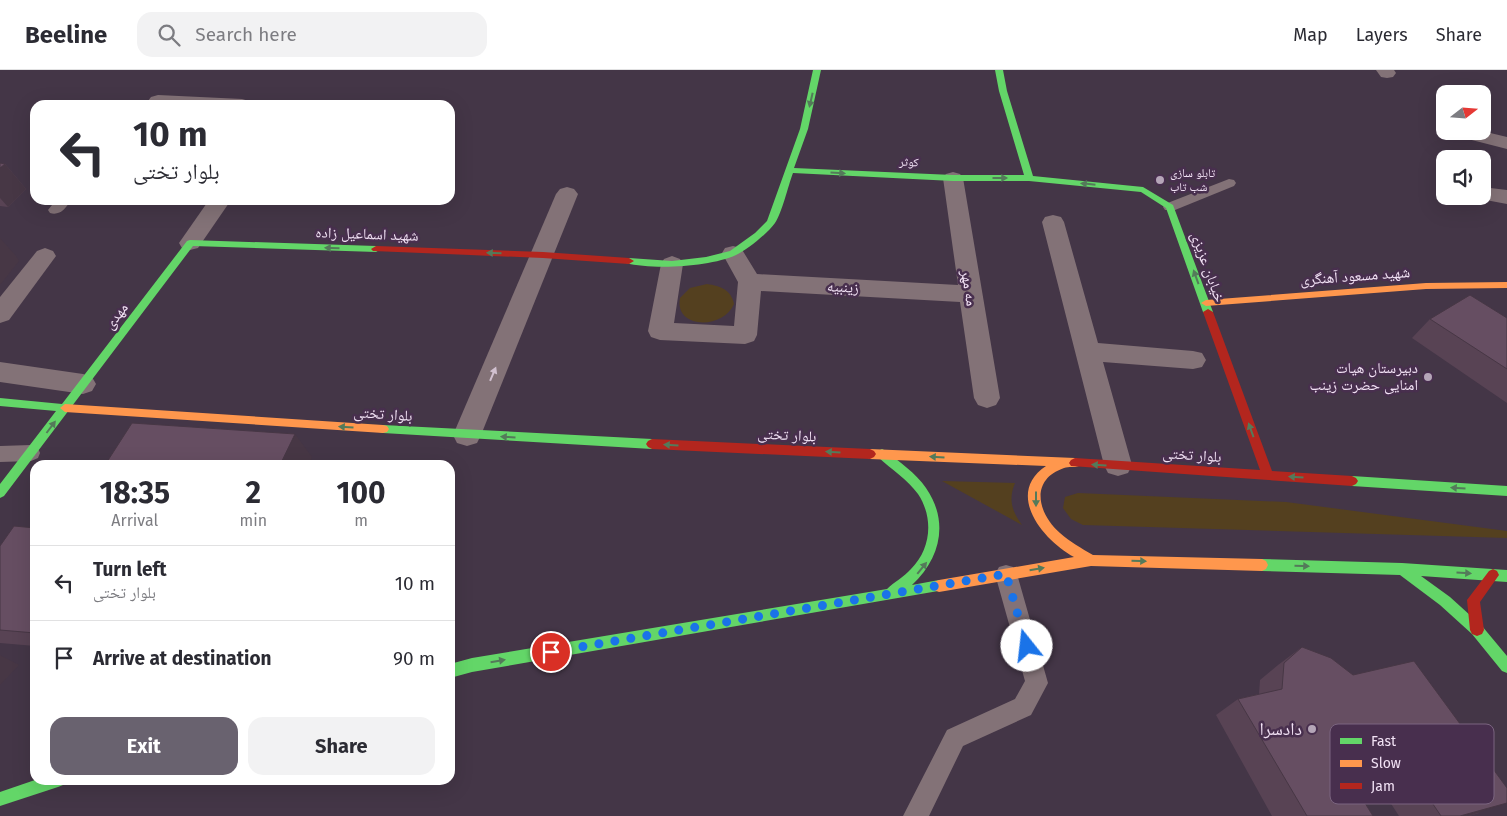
<!DOCTYPE html>
<meta charset="utf-8">
<style>
:root{--surface:#fff;--page:#f2f2f3;--text:#2b2b33;--muted:#7c7c81;--line:#e1e1e2;--accent:#69626f}
body{margin:0;font-family:"Fira Sans","Noto Naskh Arabic",sans-serif;background:var(--page);color:var(--text);height:100vh;display:flex;flex-direction:column;font-size:19px;white-space:nowrap}
*{box-sizing:border-box;margin:0}
p{font-size:16px;color:var(--muted)}
.icon{flex:none;width:28px;height:28px;fill:none;stroke:currentColor;stroke-width:2;stroke-linecap:round;stroke-linejoin:round}
.map{position:relative;flex:1;overflow:hidden}
.panel{position:absolute;left:30px;top:390px;width:425px;height:325px;display:flex;flex-direction:column;background:var(--surface);border-radius:15px;box-shadow:0 5px 20px #0002}
.panel>*{flex:none}
.guide{position:absolute;left:30px;top:30px;width:425px;height:105px;border-radius:15px;box-shadow:0 5px 20px #0002;background:#fff;color:var(--text);overflow:hidden}
.needle{width:32px;rotate:73deg}
.controls{position:absolute;left:1436px;top:15px;display:grid;gap:10px}
.controls a{display:grid;place-items:center;width:55px;height:55px;border-radius:10px;background:var(--surface);box-shadow:0 5px 20px #0002;font-size:25px}
.pin{position:absolute;display:grid;place-items:center;width:42px;height:42px;color:#fff;margin:-21px;border:2px solid #fff;border-radius:50%;box-shadow:0 1px 5px #0007}
.me{position:absolute;width:55px;margin:-28px;rotate:344deg;stroke-linejoin:round;filter:drop-shadow(0 0 4px #0008)}
.turn{display:flex;align-items:center;gap:18px;height:105px;padding:0 20px;font-size:22px}
.turn .icon{width:65px;height:65px;stroke-width:2.5}
.turn b{display:block;font-size:35px;line-height:42px}
.eta{display:flex;justify-content:space-evenly;align-items:center;height:85px;text-align:center}
.eta b{font-size:30px;font-weight:700;line-height:35px}
.button{display:flex;gap:10px;margin-top:auto;padding:10px 20px}
.button a{flex:1;height:58px;border-radius:15px;background:var(--accent);color:#fff;font-size:20px;font-weight:700;line-height:58px;text-align:center}
.button a+a{background:var(--page);color:var(--text)}
ul{padding:0;list-style:none}
li{display:flex;align-items:center;gap:15px;height:75px;padding:0 20px;border-top:1px solid var(--line)}
li div{flex:1}
li b{display:block;font-size:19px}
li em{font-style:normal}
header{display:flex;align-items:center;gap:30px;box-sizing:border-box;height:70px;padding:0 25px;background:var(--surface);border-bottom:1px solid var(--line)}
header strong{font-size:24px}
nav{display:flex;gap:28px;margin-inline-start:auto;font-size:18px}
.search{width:350px;height:45px;background:var(--page);display:flex;align-items:center;gap:12px;box-sizing:border-box;padding:0 18px;border-radius:15px;color:var(--muted);font-size:19px}
.map>svg:first-child{display:block}
</style>
<header>
<strong>Beeline</strong>
<div class="search"><svg class="icon" aria-label="search" viewBox="0 0 24 24"><circle cx="10" cy="10" r="6"/><path d="M15 15l6 6"/></svg>Search here</div>
<nav><a>Map</a><a>Layers</a><a>Share</a></nav>
</header>
<div class="map">
<svg width="1507" height="746" viewBox="0 0 1507 746">
<rect width="100%" height="100%" fill="#443647"/>
<g fill="#54401f">
<path d="M707 214C721 216 731 220 734 234 723 260 674 259 680 228L690 218Z"/>
<path d="M942 411 1015 413C1008 430 1012 441 1022 455Z"/>
<polygon points="1078,423 1286,432 1507,461 1507,468 1083,455 1071,449 1063,438 1065,427"/>
</g>
<g fill="none" stroke-linecap="round" stroke-linejoin="round">
<g fill="#837277" fill-rule="evenodd">
<polygon points="1229,109 1234,110 1236,113 1234,116 1175,140 1165,140 1163,137 1165,134"/>
<path d="M56 130H71C66 138 60 146 50 143L48 140Z"/>
<polygon points="31,375 38,378 40,383 38,388 31,391 0,392 0,376"/>
<polygon points="1006,495 1013,497 1017,504 1048,613 1031,645 963,676 929,746 903,746 947,660 1015,629 1025,611 995,504 999,497"/>
</g>
<g fill="#837277" fill-rule="evenodd">
<polygon points="1376,0 1394,0 1396,3 1393,7 1387,8 1381,7"/>
<polygon points="158,25 242,29 249,31 251,35 145,35 151,27"/>
<polygon points="1458,61 1482,61 1507,67 1507,79 1460,67 1457,63"/>
<polygon points="953,102 960,104 963,108 1000,328 996,335 987,338 978,335 974,328 960,232 761,221 757,265 754,271 745,274 660,270 651,267 648,261 661,194 664,189 672,186 680,189 683,194 674,253 734,256 738,212 722,183 725,178 733,176 741,178 757,204 958,215 943,108 946,104"/>
<polygon points="567,117 574,119 578,124 481,365 477,373 467,376 457,373 453,365 556,124 560,119"/>
<polygon points="1482,117 1507,120 1507,134 1475,128 1474,126 1482,126"/>
<polygon points="209,130 231,130 198,178 190,180 182,178 179,173"/>
<polygon points="1053,145 1061,147 1064,152 1098,273 1193,281 1202,283 1206,290 1202,297 1193,299 1103,292 1132,395 1128,403 1118,406 1108,403 1104,395 1042,152 1045,147"/>
<polygon points="45,178 53,181 56,186 9,250 0,253 0,227 37,181"/>
<polygon points="0,292 83,304 92,307 96,314 92,321 83,324 0,312"/>
</g>
<g fill="#63d668" fill-rule="evenodd">
<path d="M813 0H821L808 59 794 98 953 105H1024L999 21 995 0H1003L1007 21 1033 106 1143 117 1173 135 1213 242 1211 244H1205L1203 242 1166 138 1141 122 1029 111H953L793 103C788 116 782 143 775 153 768 163 747 180 736 185 710 197 653 200 626 193V189L629 188 672 191 706 187 730 181 755 163 767 151 800 59Z"/>
<polygon points="190,170 376,176 381,179 376,182 193,176 4,426 0,428 0,414 56,341 0,336 0,328 62,334 187,171"/>
<polygon points="383,355 652,369 656,371 658,374 656,377 652,379 383,363 379,362 377,359 379,356"/>
<path d="M882 379 886 381C899 392 916 403 926 418 949 451 941 488 912 515L939 510 944 512 945 516 944 520 472 602 450 608V594L472 588 887 519C894 512 904 507 911 499 931 479 934 448 918 424 908 410 891 399 878 387L876 384 878 381Z"/>
<polygon points="1352,406 1507,416 1507,426 1352,416 1348,414 1346,411 1348,408"/>
<polygon points="1262,489 1402,493 1507,500 1507,512 1421,506 1450,527 1482,556 1507,586 1507,603 1502,601 1472,564 1440,535 1400,505 1262,501 1258,499 1256,495 1258,491"/>
<polygon points="35,710 65,710 63,715 58,717 0,736 0,722"/>
</g>
<g fill="#ff974d" fill-rule="evenodd">
<polygon points="1507,212 1507,218 1426,219 1206,236 1201,233 1206,230 1426,213"/>
<polygon points="65,334 383,355 387,356 389,359 387,362 383,363 65,342 60,338"/>
<path d="M870 379 1075 388 1079 390 1081 393 1079 396C1074 398 1069 396 1064 398 1029 410 1038 444 1060 463 1070 472 1081 478 1093 485L1262 489 1266 491 1268 495 1266 499 1262 501 1091 496 939 522 934 520 933 516 934 512 939 510 1074 487C1044 471 1004 424 1046 396L870 389 866 387 864 384 866 381Z"/>
</g>
<g fill="#b3261e" fill-rule="evenodd">
<polygon points="376,176 543,182 629,188 634,191 629,194 543,188 373,181 371,179"/>
<polygon points="1208,239 1213,242 1272,401 1352,406 1356,408 1358,411 1356,414 1352,416 1071,396 1069,393 1071,390 1075,388 1260,400 1203,242"/>
<polygon points="652,369 870,379 874,381 876,384 874,387 870,389 652,379 648,377 646,374 648,371"/>
<polygon points="1493,499 1497,501 1499,505 1480,532 1484,560 1482,564 1477,566 1472,564 1470,560 1467,530 1489,501"/>
</g>
</g>
<g fill="#584354">
<polygon points="0,93 5,94 26,119 8,137 0,136"/>
<polygon points="1507,248 1507,333 1412,268 1430,249"/>
<polygon points="35,458 35,576 0,573 0,476"/>
<polygon points="1302,577 1479,743 1469,746 1399,746 1359,684 1338,690 1373,746 1272,746 1216,645 1238,629 1259,624 1260,610 1278,595"/>
</g>
<g fill="#473745">
<polygon points="5,94 26,119 8,137 0,128 0,98"/>
<polygon points="0,168 16,186 19,191 0,215"/>
<polygon points="295,364 312,387 309,395 280,395"/>
<polygon points="0,585 19,595 0,615"/>
<polygon points="1389,669 1359,684 1306,698 1334,683"/>
<polygon points="1507,733 1469,746 1460,746"/>
</g>
<g fill="#664e62" stroke="#473745">
<polygon points="0,93 5,94 0,98"/>
<polygon points="1470,225 1507,248 1507,299 1430,249"/>
<polygon points="132,353 295,364 280,395 105,395"/>
<polygon points="14,456 35,458 35,563 0,560 0,476"/>
<polygon points="1302,577 1331,588 1353,605 1414,591 1507,718 1507,733 1460,746 1441,746 1389,669 1334,683 1373,746 1307,746 1238,629 1282,619 1284,593"/>
</g>
<defs><path id="oneway-solid" d="M-6-.8H1V-3.2L6.5 0L1 3.2V.8H-6Z" transform="scale(1.25)"/></defs>
<g fill="#547a5a">
<use href="#oneway-solid" transform="translate(811 30) rotate(103)"/>
<use href="#oneway-solid" transform="translate(838 103) rotate(3)"/>
<use href="#oneway-solid" transform="translate(1000 108)"/>
<use href="#oneway-solid" transform="translate(1088 114) rotate(-174)"/>
<use href="#oneway-solid" transform="translate(332 178) rotate(-178)"/>
<use href="#oneway-solid" transform="translate(494 183) rotate(-178)"/>
<use href="#oneway-solid" transform="translate(1196 207) rotate(-110)"/>
<use href="#oneway-solid" transform="translate(51 357) rotate(-53)"/>
<use href="#oneway-solid" transform="translate(346 357) rotate(-176)"/>
<use href="#oneway-solid" transform="translate(1251 360) rotate(-110)"/>
<use href="#oneway-solid" transform="translate(508 367) rotate(-177)"/>
<use href="#oneway-solid" transform="translate(671 375) rotate(-177)"/>
<use href="#oneway-solid" transform="translate(833 382) rotate(-177)"/>
<use href="#oneway-solid" transform="translate(937 387) rotate(-177)"/>
<use href="#oneway-solid" transform="translate(1099 395) rotate(-177)"/>
<use href="#oneway-solid" transform="translate(1296 407) rotate(-176)"/>
<use href="#oneway-solid" transform="translate(1458 418) rotate(-176)"/>
<use href="#oneway-solid" transform="translate(1036 429) rotate(90)"/>
<use href="#oneway-solid" transform="translate(1139 491) rotate(2)"/>
<use href="#oneway-solid" transform="translate(1302 496) rotate(2)"/>
<use href="#oneway-solid" transform="translate(922 498) rotate(-51)"/>
<use href="#oneway-solid" transform="translate(1037 499) rotate(-10)"/>
<use href="#oneway-solid" transform="translate(1464 503) rotate(3)"/>
<use href="#oneway-solid" transform="translate(498 591) rotate(-10)"/>
</g>
<use fill="#d1c0cf" href="#oneway-solid" transform="translate(493 304) rotate(-67)"/>
<g fill="none" stroke-linecap="round" stroke-linejoin="round">
<polyline stroke="#1a73e8" stroke-width="9" stroke-dasharray="0 16.2" points="551,582 1006,504 1027,576"/>
</g>
<g fill="#b5a6b8" stroke="#482f4e" stroke-width="2">
<circle cx="1160" cy="110" r="5"/>
<circle cx="1428" cy="307" r="5"/>
<circle cx="1312" cy="659" r="5"/>
</g>
<g text-anchor="middle" stroke-width="5" stroke-linejoin="round" paint-order="stroke">
<g font-size="12" fill="#f2e2f5" stroke="#482f4e">
<text transform="translate(909 92) rotate(3)" y="4">کوثر</text>
</g>
<g font-size="12" fill="#f2e2f5" stroke="#482f4e" text-anchor="start">
<text x="1170" y="107">تابلو سازی<tspan x="1170" dy="14">شب تاب</tspan></text>
</g>
<g font-size="15" fill="#f2e2f5" stroke="#482f4e">
<text transform="translate(367 164) rotate(2)" y="5">شهید اسماعیل زاده</text>
<text transform="translate(1208 197) rotate(70)" y="5">خیابان عزیزی</text>
<text transform="translate(1355 206) rotate(-4)" y="5">شهید مسعود آهنگری</text>
<text transform="translate(843 217) rotate(3)" y="5">زینبیه</text>
<text transform="translate(969 218) rotate(81)" y="5">مه مهر</text>
<text transform="translate(116 246) rotate(-53)" y="5">مهدی</text>
<text transform="translate(383 344) rotate(4)" y="5">بلوار تختی</text>
<text transform="translate(787 365) rotate(3)" y="5">بلوار تختی</text>
<text transform="translate(1192 385) rotate(4)" y="5">بلوار تختی</text>
</g>
<g font-size="15" fill="#f2e2f5" stroke="#482f4e" text-anchor="end">
<text x="1418" y="303">دبیرستان هیات<tspan x="1418" dy="17">امنایی حضرت زینب</tspan></text>
</g>
<g font-size="18" fill="#f2e2f5" stroke="#482f4e" text-anchor="end">
<text x="1302" y="665">دادسرا</text>
</g>
</g>
<rect x="1330" y="654" width="164" height="80" rx="8" fill="#482f4e" stroke="#7b6580" stroke-width="1"/>
<rect x="1340" y="668" width="22" height="6" fill="#63d668"/>
<rect x="1340" y="690" width="22" height="7" fill="#ff974d"/>
<rect x="1340" y="713" width="22" height="6" fill="#b3261e"/>
<g font-size="14" fill="#f2e2f5">
<text x="1371" y="676">Fast</text>
<text x="1371" y="698">Slow</text>
<text x="1371" y="721">Jam</text>
</g>
</svg>
<div class="controls">
<a><svg class="needle" viewBox="-14 -14 28 28"><path d="M0-13l5 13h-10z" fill="#e53935"/><path d="M0 13l5-13h-10z" fill="#7c7c81"/></svg></a>
<a><svg class="icon" aria-label="sound" viewBox="0 0 24 24"><path d="M4 9h4l5-4v14l-5-4H4zM17 9q2 3 0 6"/></svg></a>
</div>
<div class="pin" style="left:551px;top:582px;background:#d93025"><svg class="icon" aria-label="arrive" viewBox="0 0 24 24"><path d="M6 21V4h12l-3 4 3 4H6"/></svg></div>
<svg class="me" style="left:1027px;top:576px" viewBox="-20 -20 40 40"><circle r="19" fill="#fff"/><path d="M0-13L10 11 0 6-10 11z" fill="#1a73e8"/></svg>
<div class="guide">
<div class="turn"><svg class="icon" aria-label="left" viewBox="0 0 24 24"><path d="M17 20v-9H6M10 6l-5 5 5 5"/></svg><div><b>10 m</b>بلوار تختی</div></div>
</div>
<section class="panel">
<div class="eta">
<div><b>18:35</b><p>Arrival</p></div>
<div><b>2</b><p>min</p></div>
<div><b>100</b><p>m</p></div>
</div>
<ul>
<li><svg class="icon" aria-label="left" viewBox="0 0 24 24"><path d="M17 20v-9H6M10 6l-5 5 5 5"/></svg><div><b>Turn left</b><p>بلوار تختی</p></div><em>10 m</em></li>
<li><svg class="icon" aria-label="arrive" viewBox="0 0 24 24"><path d="M6 21V4h12l-3 4 3 4H6"/></svg><div><b>Arrive at destination</b></div><em>90 m</em></li>
</ul>
<div class="button"><a>Exit</a><a>Share</a></div>
</section>
</div>
